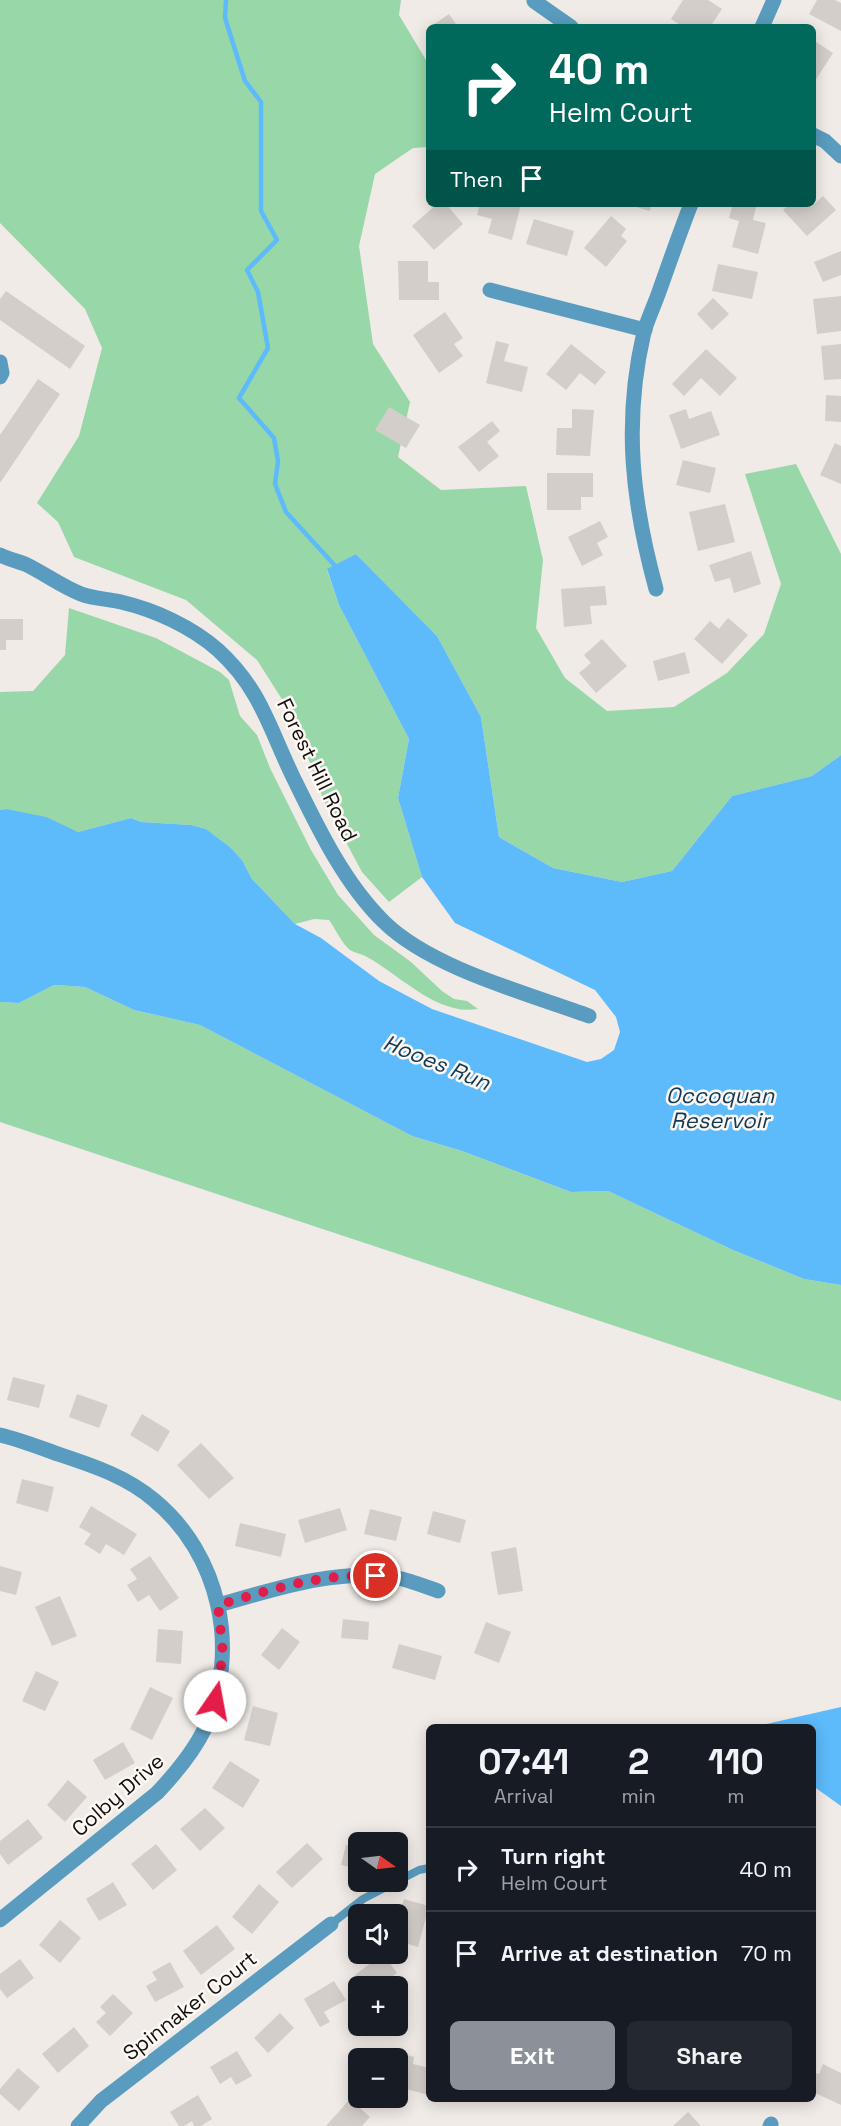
<!DOCTYPE html>
<meta charset="utf-8">
<style>
:root{--surface:#171b24;--page:#242831;--text:#f1f3f6;--muted:#9ea1a6;--line:#363941;--accent:#8c9099}
body{margin:0;font-family:"Space Grotesk",sans-serif;background:var(--page);color:var(--text);height:100vh;display:flex;flex-direction:column;font-size:22px;white-space:nowrap}
*{box-sizing:border-box;margin:0}
p{font-size:20px;color:var(--muted)}
.icon{flex:none;width:33px;height:33px;fill:none;stroke:currentColor;stroke-width:2;stroke-linecap:round;stroke-linejoin:round}
.map{position:relative;flex:1;overflow:hidden}
.sheet{position:absolute;left:426px;top:1724px;width:390px;height:378px;display:flex;flex-direction:column;background:var(--surface);border-radius:9px;box-shadow:0 3px 15px #0003}
.sheet>*{flex:none}
.hud{position:absolute;left:426px;top:24px;width:390px;height:183px;border-radius:9px;box-shadow:0 3px 15px #0003;background:#00695c;color:#fff;overflow:hidden}
.needle{width:39px;rotate:104deg}
.controls{position:absolute;left:348px;top:1832px;display:grid;gap:12px}
.controls a{display:grid;place-items:center;width:60px;height:60px;border-radius:9px;background:var(--surface);box-shadow:0 3px 15px #0003;font-size:30px}
.pin{position:absolute;display:grid;place-items:center;width:51px;height:51px;color:#fff;margin:-26px;border:3px solid #fff;border-radius:50%;box-shadow:0 2px 6px #0007}
.me{position:absolute;width:66px;margin:-33px;rotate:12deg;stroke-linejoin:round;filter:drop-shadow(0 0 4px #0008)}
.turn{display:flex;align-items:center;gap:21px;height:126px;padding:0 24px;font-size:27px}
.turn .icon{width:78px;height:78px;stroke-width:2.5}
.turn b{display:block;font-size:42px;line-height:51px}
.then{display:flex;align-items:center;height:57px;padding:0 24px;background:#0003;gap:12px;font-size:22px}
.eta{display:flex;justify-content:space-evenly;align-items:center;height:102px;text-align:center}
.eta b{font-size:36px;font-weight:700;line-height:42px}
.button{display:flex;gap:12px;margin-top:auto;padding:12px 24px}
.button a{flex:1;height:69px;border-radius:9px;background:var(--accent);color:#fff;font-size:24px;font-weight:700;line-height:69px;text-align:center}
.button a+a{background:var(--page);color:var(--text)}
ul{padding:0;list-style:none}
li{display:flex;align-items:center;gap:18px;height:84px;padding:0 24px;border-top:2px solid var(--line)}
li div{flex:1}
li b{display:block;font-size:22px}
li em{font-style:normal}
.map>svg:first-child{display:block}
</style>
<div class="map">
<svg width="841" height="2126" viewBox="0 0 841 2126">
<rect width="100%" height="100%" fill="#f0ebe6"/>
<g fill="#98d7a7">
<polygon points="0,0 401,0 399,15 429,65 429,147 413,148 375,174 359,246 373,344 410,402 398,457 441,490 526,486 543,560 536,628 565,678 607,711 674,707 727,673 764,634 781,584 745,474 796,464 841,554 841,755 812,776 732,796 672,871 622,882 553,868 499,837 481,717 437,636 356,554 327,570 339,605 409,739 398,798 422,877 389,902 362,872 324,801 292,715 257,660 186,600 74,557 58,522 37,503 79,436 102,348 85,309 0,223"/>
<path d="M69 608 156 638 220 672 229 680 240 716 257 735 270 768 311 850 338 895 374 935 411 962 442 991 454 999 467 1001 478 1009C437 1016 400 975 367 957 362 954 355 953 350 950 342 944 335 928 329 920L314 919 295 924 252 879 242 860 230 847 206 829 191 825 141 822 131 818 78 832 6 809 0 810V692L33 691 65 655Z"/>
<polygon points="54,985 85,987 134,1010 200,1025 412,1136 462,1151 571,1192 608,1191 733,1250 804,1279 841,1285 841,1401 0,1122 0,1002 19,1003"/>
</g>
<g fill="#5dbafb">
<polygon points="356,554 437,636 481,717 499,837 553,868 622,882 672,871 732,796 812,776 841,755 841,1285 804,1279 733,1250 608,1191 571,1192 462,1151 412,1136 200,1025 134,1010 85,987 54,985 19,1003 0,1002 0,810 6,809 46,817 78,832 131,818 141,822 191,825 206,829 230,847 242,860 252,879 295,924 321,938 379,981 432,1009 587,1062 601,1059 614,1050 620,1032 616,1017 595,990 455,923 422,877 398,798 409,739 339,605 327,569"/>
<polygon points="841,1707 841,1806 813,1786 813,1726 758,1726"/>
</g>
<g fill="none" stroke-linecap="round" stroke-linejoin="round">
<polyline stroke="#5dbafb" stroke-width="4.5" points="226,0 225,18 245,81 261,102 261,211 277,240 247,270 258,292 268,348 239,398 274,438 278,461 275,484 286,512 338,569"/>
</g>
<g fill="#d4ceca">
<polygon points="683,0 708,0 722,9 710,27 683,27 671,19"/>
<polygon points="817,0 835,0 841,3 841,31 809,14"/>
<polygon points="449,14 458,27 430,27"/>
<polygon points="813,40 833,53 813,84"/>
<polygon points="823,196 836,210 807,236 783,210 790,204 809,204 811,207"/>
<polygon points="437,204 446,204 463,224 434,250 412,226"/>
<polygon points="480,204 521,204 512,240 488,233 492,219 477,215"/>
<polygon points="626,204 651,204 650,211"/>
<polygon points="733,204 756,207 753,220 766,223 758,254 732,247 739,221 729,218"/>
<polygon points="611,216 626,229 621,236 627,241 606,267 584,248"/>
<polygon points="534,219 574,231 567,256 526,244"/>
<polygon points="841,251 841,275 823,282 814,262"/>
<polygon points="398,261 428,261 428,282 439,282 439,300 399,300"/>
<polygon points="718,264 758,272 752,299 712,291"/>
<polygon points="6,291 85,346 70,369 0,320 0,299"/>
<polygon points="841,296 841,331 817,334 813,299"/>
<polygon points="713,298 729,314 712,330 697,314"/>
<polygon points="445,312 463,338 454,344 463,356 439,373 413,335"/>
<polygon points="496,341 509,344 504,361 528,367 522,392 486,383"/>
<polygon points="571,344 606,372 595,385 580,373 566,390 546,374"/>
<polygon points="841,344 841,379 824,380 821,346"/>
<polygon points="706,349 737,378 720,396 701,378 684,396 672,384"/>
<polygon points="38,379 60,394 0,483 0,435"/>
<polygon points="826,395 841,396 841,422 825,421"/>
<polygon points="389,407 420,425 406,448 375,430"/>
<polygon points="572,409 594,410 590,456 556,455 557,428 572,428"/>
<polygon points="686,409 689,419 711,411 720,435 681,449 669,415"/>
<polygon points="492,421 500,431 487,442 499,456 479,472 458,447"/>
<polygon points="835,443 841,446 841,484 820,475"/>
<polygon points="683,460 716,468 710,493 676,485"/>
<polygon points="547,473 593,473 593,497 581,497 581,510 547,510"/>
<polygon points="725,504 735,542 698,551 689,512"/>
<polygon points="600,521 608,537 597,543 603,555 582,566 568,537"/>
<polygon points="751,551 761,584 734,593 730,578 715,582 709,565"/>
<polygon points="605,586 607,605 590,606 592,624 564,627 561,589"/>
<polygon points="728,618 748,635 722,664 694,639 710,621 719,629"/>
<polygon points="0,619 23,619 23,640 6,640 6,650 0,650"/>
<polygon points="602,639 627,666 596,693 579,673 591,663 584,655"/>
<polygon points="685,652 690,673 658,681 653,661"/>
<polygon points="13,1377 45,1385 39,1408 7,1400"/>
<polygon points="77,1394 108,1405 99,1428 69,1417"/>
<polygon points="142,1414 170,1431 158,1452 130,1435"/>
<polygon points="201,1443 234,1478 209,1499 177,1465"/>
<polygon points="22,1479 54,1487 48,1512 16,1503"/>
<polygon points="91,1506 137,1534 124,1555 106,1544 100,1554 84,1544 91,1534 79,1527"/>
<polygon points="340,1508 347,1530 305,1543 298,1520"/>
<polygon points="370,1509 402,1517 396,1541 364,1534"/>
<polygon points="433,1511 466,1520 460,1543 427,1534"/>
<polygon points="240,1523 286,1534 281,1557 235,1546"/>
<polygon points="516,1547 523,1591 498,1595 491,1552"/>
<polygon points="150,1556 179,1598 160,1611 149,1595 138,1602 127,1585 137,1579 130,1569"/>
<polygon points="0,1566 22,1572 16,1595 0,1591"/>
<polygon points="60,1596 77,1636 52,1646 35,1607"/>
<polygon points="343,1619 369,1622 368,1640 341,1638"/>
<polygon points="486,1622 511,1632 499,1663 474,1653"/>
<polygon points="282,1628 300,1642 279,1670 261,1655"/>
<polygon points="158,1629 183,1631 181,1664 156,1662"/>
<polygon points="399,1644 442,1656 435,1680 392,1668"/>
<polygon points="36,1671 59,1682 45,1711 22,1701"/>
<polygon points="150,1687 173,1698 152,1740 130,1729"/>
<polygon points="253,1706 278,1713 270,1746 244,1740"/>
<polygon points="123,1742 135,1763 105,1780 93,1760"/>
<polygon points="230,1761 260,1780 243,1808 212,1788"/>
<polygon points="68,1780 87,1797 65,1822 47,1805"/>
<polygon points="205,1808 225,1828 200,1851 180,1829"/>
<polygon points="28,1819 43,1838 8,1865 0,1854 0,1841"/>
<polygon points="307,1843 323,1859 292,1888 276,1872"/>
<polygon points="156,1844 177,1870 153,1890 131,1864"/>
<polygon points="346,1845 358,1848 358,1869 341,1865"/>
<polygon points="113,1882 127,1905 99,1921 86,1899"/>
<polygon points="259,1884 279,1902 252,1934 232,1917"/>
<polygon points="404,1899 429,1906 418,1947 398,1941 398,1920"/>
<polygon points="60,1920 81,1938 60,1963 39,1945"/>
<polygon points="217,1925 235,1949 201,1975 183,1951"/>
<polygon points="383,1954 397,1973 380,1986 363,1986 355,1975"/>
<polygon points="20,1959 34,1978 7,1998 0,1989 0,1974"/>
<polygon points="170,1962 184,1987 155,2002 146,1986 157,1980 152,1972"/>
<polygon points="334,1981 346,2000 324,2012 330,2022 320,2027 304,1999"/>
<polygon points="113,1994 133,2013 110,2036 96,2022 106,2013 100,2007"/>
<polygon points="280,2013 294,2028 268,2053 254,2038"/>
<polygon points="74,2027 89,2046 58,2073 42,2054"/>
<polygon points="237,2051 252,2076 236,2085 231,2077 220,2084 210,2067"/>
<polygon points="400,2053 414,2057 413,2064 429,2068 429,2095 398,2087 398,2063"/>
<polygon points="823,2064 841,2073 841,2105 813,2092 813,2072 819,2074"/>
<polygon points="18,2068 40,2087 19,2111 0,2094 0,2089"/>
<polygon points="198,2095 212,2119 201,2126 194,2126 192,2121 184,2126 179,2126 170,2112"/>
<polygon points="350,2099 370,2117 362,2126 326,2126"/>
<polygon points="688,2112 701,2126 673,2126"/>
</g>
<g fill="none" stroke-linecap="round" stroke-linejoin="round">
<polyline stroke="#5a9cbf" stroke-width="8" points="331,1924 363,1899 419,1870 429,1868"/>
<g stroke="#5a9cbf" stroke-width="15">
<polyline points="534,1 571,27"/>
<polyline points="762,27 774,0"/>
<polyline points="813,135 825,141 841,156"/>
<polyline points="490,290 645,330"/>
<polyline points="0,362 2,373 0,377"/>
<path d="M0 555C8 559 17 561 25 564 44 573 61 586 81 594 94 599 108 599 121 602 155 610 192 627 218 650 262 690 270 731 295 781 319 830 345 884 384 922 431 968 526 993 589 1016"/>
<path d="M656 589C632 501 623 422 644 332 648 318 655 304 660 289 670 261 680 232 691 204"/>
<path d="M0 1435C21 1440 41 1448 61 1455 94 1466 127 1477 154 1500 220 1554 241 1651 205 1728 193 1753 176 1773 157 1793L0 1920"/>
<path d="M218 1605C276 1589 333 1569 394 1577 409 1580 424 1586 438 1591"/>
<polyline points="78,2126 101,2101 331,1924"/>
<polyline points="770,2126 771,2124"/>
</g>
</g>
<g fill="none" stroke-linecap="round" stroke-linejoin="round">
<path stroke="#e11d48" stroke-width="10" stroke-dasharray="0 18" d="M215 1701 223 1654 218 1605C271 1590 321 1573 376 1576"/>
</g>
<g text-anchor="middle" stroke-width="5" stroke-linejoin="round" paint-order="stroke">
<g font-size="21" fill="#12100f" stroke="#fef8f4">
<text transform="translate(317 770) rotate(64)" y="7">Forest Hill Road</text>
<text transform="translate(118 1795) rotate(-41)" y="7">Colby Drive</text>
<text transform="translate(190 2006) rotate(-38)" y="7">Spinnaker Court</text>
</g>
<g font-size="22" font-style="italic" fill="#133a54" stroke="#fef8f4">
<text transform="translate(437 1062) rotate(22)" y="8">Hooes Run</text>
<text x="720" y="1103">Occoquan<tspan x="720" dy="25">Reservoir</tspan></text>
</g>
</g>
</svg>
<div class="controls">
<a><svg class="needle" viewBox="-14 -14 28 28"><path d="M0-13l5 13h-10z" fill="#e53935"/><path d="M0 13l5-13h-10z" fill="#9ea1a6"/></svg></a>
<a><svg class="icon" aria-label="sound" viewBox="0 0 24 24"><path d="M4 9h4l5-4v14l-5-4H4zM17 9q2 3 0 6"/></svg></a>
<a>+</a>
<a>−</a>
</div>
<div class="pin" style="left:376px;top:1576px;background:#d93025"><svg class="icon" aria-label="arrive" viewBox="0 0 24 24"><path d="M6 21V4h12l-3 4 3 4H6"/></svg></div>
<svg class="me" style="left:215px;top:1701px" viewBox="-20 -20 40 40"><circle r="19" fill="#fff"/><path d="M0-13L10 11 0 6-10 11z" fill="#e11d48"/></svg>
<div class="hud">
<div class="turn"><svg class="icon" aria-label="right" viewBox="0 0 24 24"><path d="M7 20v-9h11M14 6l5 5-5 5"/></svg><div><b>40 m</b>Helm Court</div></div>
<div class="then">Then<svg class="icon" aria-label="arrive" viewBox="0 0 24 24"><path d="M6 21V4h12l-3 4 3 4H6"/></svg></div>
</div>
<section class="sheet">
<div class="eta">
<div><b>07:41</b><p>Arrival</p></div>
<div><b>2</b><p>min</p></div>
<div><b>110</b><p>m</p></div>
</div>
<ul>
<li><svg class="icon" aria-label="right" viewBox="0 0 24 24"><path d="M7 20v-9h11M14 6l5 5-5 5"/></svg><div><b>Turn right</b><p>Helm Court</p></div><em>40 m</em></li>
<li><svg class="icon" aria-label="arrive" viewBox="0 0 24 24"><path d="M6 21V4h12l-3 4 3 4H6"/></svg><div><b>Arrive at destination</b></div><em>70 m</em></li>
</ul>
<div class="button"><a>Exit</a><a>Share</a></div>
</section>
</div>
